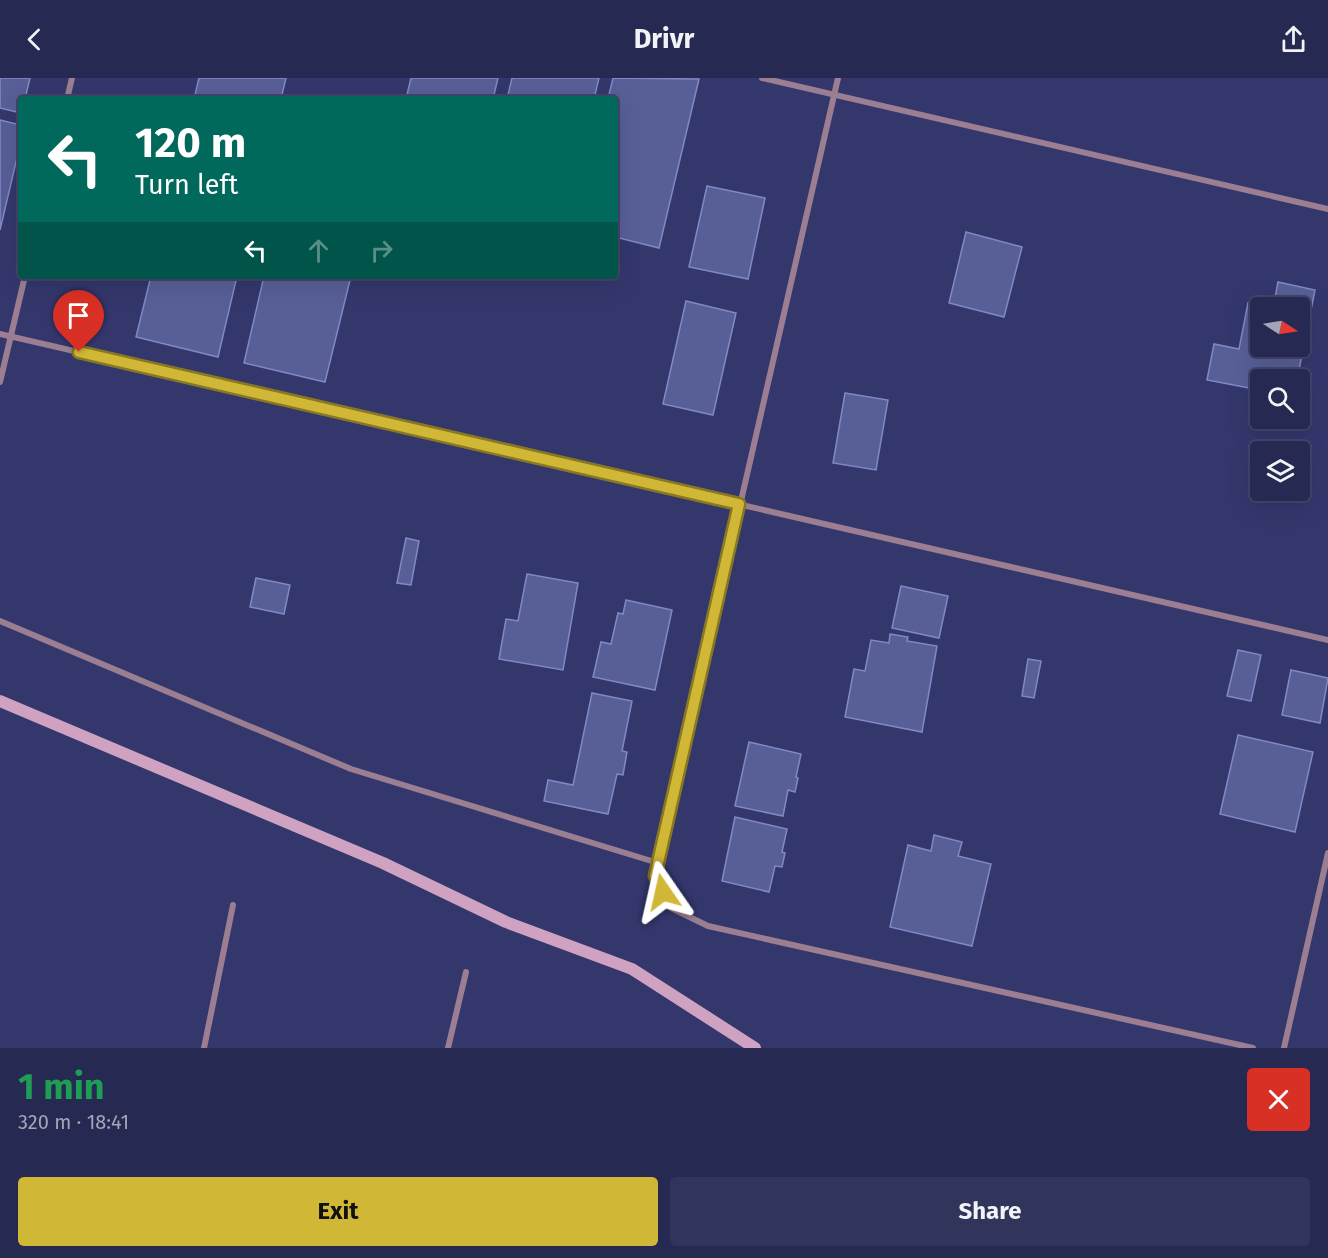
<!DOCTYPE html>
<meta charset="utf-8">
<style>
:root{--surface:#262951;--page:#32355b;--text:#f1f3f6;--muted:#a4a6b7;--line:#424568;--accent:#d1b736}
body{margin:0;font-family:"Fira Sans",sans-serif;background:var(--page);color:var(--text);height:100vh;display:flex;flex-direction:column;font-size:22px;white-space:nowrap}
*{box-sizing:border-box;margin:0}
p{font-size:20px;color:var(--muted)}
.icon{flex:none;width:33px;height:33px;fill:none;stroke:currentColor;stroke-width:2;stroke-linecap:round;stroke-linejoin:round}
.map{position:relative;height:970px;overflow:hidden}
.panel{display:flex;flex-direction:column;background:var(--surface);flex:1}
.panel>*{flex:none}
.hud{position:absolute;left:18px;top:18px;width:600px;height:183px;border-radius:6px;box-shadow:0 6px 24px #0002,0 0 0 2px var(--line);background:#00695c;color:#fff;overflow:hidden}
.needle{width:39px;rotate:102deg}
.buttons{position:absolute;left:1250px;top:219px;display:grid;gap:12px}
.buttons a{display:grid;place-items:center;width:60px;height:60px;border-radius:6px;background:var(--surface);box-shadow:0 6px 24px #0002,0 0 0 2px var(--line);font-size:30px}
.pin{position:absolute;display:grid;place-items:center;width:51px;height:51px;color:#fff;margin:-62px -26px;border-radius:50% 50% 50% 0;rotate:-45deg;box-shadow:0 0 6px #0007}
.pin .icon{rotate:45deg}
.me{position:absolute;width:66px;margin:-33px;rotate:349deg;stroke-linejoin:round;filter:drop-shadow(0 0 4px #0008)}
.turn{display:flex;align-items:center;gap:21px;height:126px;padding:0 18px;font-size:27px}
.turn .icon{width:78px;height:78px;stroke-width:2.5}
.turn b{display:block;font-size:42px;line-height:51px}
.lanes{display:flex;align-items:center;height:57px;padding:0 18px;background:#0003;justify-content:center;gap:30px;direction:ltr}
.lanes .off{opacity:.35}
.round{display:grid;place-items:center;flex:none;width:63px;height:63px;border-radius:6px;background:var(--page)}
.headline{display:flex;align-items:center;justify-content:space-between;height:102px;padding:0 18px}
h1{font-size:36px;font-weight:700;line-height:45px;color:#1e9e55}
.action{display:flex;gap:12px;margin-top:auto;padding:12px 18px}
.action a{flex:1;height:69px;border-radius:6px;background:var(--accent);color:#111;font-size:24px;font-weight:700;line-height:69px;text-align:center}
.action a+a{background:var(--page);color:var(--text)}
header{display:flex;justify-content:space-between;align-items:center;height:78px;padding:0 18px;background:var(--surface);font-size:27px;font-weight:700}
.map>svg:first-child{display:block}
</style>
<header><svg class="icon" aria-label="back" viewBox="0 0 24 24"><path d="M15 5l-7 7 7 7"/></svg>Drivr<svg class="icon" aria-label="share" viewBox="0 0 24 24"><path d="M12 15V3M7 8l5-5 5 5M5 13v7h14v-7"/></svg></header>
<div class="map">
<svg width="1328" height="970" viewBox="0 0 1328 970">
<rect width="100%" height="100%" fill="#33376c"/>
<g fill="#585f97" stroke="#8189c5" stroke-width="1.5">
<polygon points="0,0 30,0 25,21 21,21 21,35 0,30"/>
<polygon points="199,0 286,0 281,21 194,21"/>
<polygon points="411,0 498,0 493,21 406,21"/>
<polygon points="512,0 599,0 594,21 507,21"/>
<polygon points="613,0 699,1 659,170 615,159 615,21 608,21"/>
<polygon points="0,42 21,47 21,63 0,152"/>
<polygon points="707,108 765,120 748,201 689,189"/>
<polygon points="966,154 1022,169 1004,239 949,225"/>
<polygon points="151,198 237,198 218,279 136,259"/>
<polygon points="264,198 351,198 325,304 244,285"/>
<polygon points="1278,204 1315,212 1297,302 1260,302 1260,312 1207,302 1214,266 1239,271 1248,225 1269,230 1260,230 1260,268 1299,268 1299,230 1273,230"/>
<polygon points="686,223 736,235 713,337 663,326"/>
<polygon points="845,315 888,322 876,392 833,385"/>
<polygon points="406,460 419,463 411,507 397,505"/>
<polygon points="527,496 578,505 563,592 499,581 506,541 518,543"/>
<polygon points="256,500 290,507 284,536 250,529"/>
<polygon points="901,508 948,518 939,560 892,550"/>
<polygon points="626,522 672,532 655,612 593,599 601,564 611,566 618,535 623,536"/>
<polygon points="890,556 908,559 907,563 937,568 922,654 845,639 854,591 865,593 871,562 889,565"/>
<polygon points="1238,572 1261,577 1251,623 1227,618"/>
<polygon points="1028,581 1041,583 1034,620 1022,618"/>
<polygon points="1291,592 1328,600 1320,645 1282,637"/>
<polygon points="592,615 632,623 622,673 627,674 623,697 617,696 608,736 544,723 548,702 573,707"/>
<polygon points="1238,657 1313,674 1295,754 1220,736"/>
<polygon points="749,664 801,676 796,699 798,700 795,714 788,712 783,738 735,728"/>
<polygon points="735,739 787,751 782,774 785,775 782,789 775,788 769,814 722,803"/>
<polygon points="934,757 962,764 958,778 991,786 972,868 890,849 908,767 931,773"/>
</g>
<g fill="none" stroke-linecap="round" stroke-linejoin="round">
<g stroke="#9b7e92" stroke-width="6">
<polyline points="762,0 1328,131"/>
<polyline points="838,0 655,798 671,830 708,848 1253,970"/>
<polyline points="67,21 72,0"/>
<polyline points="0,256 1328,562"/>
<polyline points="0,304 25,198"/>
<polyline points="0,543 351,691 658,785"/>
<polyline points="204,970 233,827"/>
<polyline points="448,970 466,894"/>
<polyline points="1284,970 1328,775"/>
</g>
<polyline stroke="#cfa2c1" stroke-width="12" points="0,623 383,785 506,844 632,891 755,970"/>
</g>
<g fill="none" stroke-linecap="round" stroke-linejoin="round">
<g stroke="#887723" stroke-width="15">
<polyline id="route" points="79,274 739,426 655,798 663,814"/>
</g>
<use href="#route" stroke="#d1b736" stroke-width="10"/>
</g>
</svg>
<div class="buttons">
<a><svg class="needle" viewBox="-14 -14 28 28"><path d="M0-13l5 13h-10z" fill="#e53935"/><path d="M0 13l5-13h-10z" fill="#a4a6b7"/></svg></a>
<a><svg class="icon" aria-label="search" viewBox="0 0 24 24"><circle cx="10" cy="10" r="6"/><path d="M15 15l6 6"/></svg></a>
<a><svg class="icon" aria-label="layers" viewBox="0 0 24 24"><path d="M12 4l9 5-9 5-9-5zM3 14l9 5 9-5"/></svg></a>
</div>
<div class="pin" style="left:79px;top:274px;background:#d93025"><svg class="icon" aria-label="arrive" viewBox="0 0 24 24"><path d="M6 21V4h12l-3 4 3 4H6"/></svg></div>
<svg class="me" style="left:663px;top:814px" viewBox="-20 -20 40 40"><path d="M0-17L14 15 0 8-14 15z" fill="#d1b736" stroke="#fff" stroke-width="4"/></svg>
<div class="hud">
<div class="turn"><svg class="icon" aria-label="left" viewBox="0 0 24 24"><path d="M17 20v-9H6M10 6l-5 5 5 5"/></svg><div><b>120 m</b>Turn left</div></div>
<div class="lanes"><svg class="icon" aria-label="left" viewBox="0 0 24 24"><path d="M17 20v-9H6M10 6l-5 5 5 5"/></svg><svg class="icon off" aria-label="ahead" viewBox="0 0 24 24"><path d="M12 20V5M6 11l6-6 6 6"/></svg><svg class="icon off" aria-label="right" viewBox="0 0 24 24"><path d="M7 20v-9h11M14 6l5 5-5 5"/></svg></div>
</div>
</div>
<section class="panel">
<div class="headline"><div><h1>1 min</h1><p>320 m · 18:41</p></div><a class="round" style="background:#d93025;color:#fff"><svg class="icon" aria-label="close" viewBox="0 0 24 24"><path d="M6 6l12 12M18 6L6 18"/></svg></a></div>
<div class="action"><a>Exit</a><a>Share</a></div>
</section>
